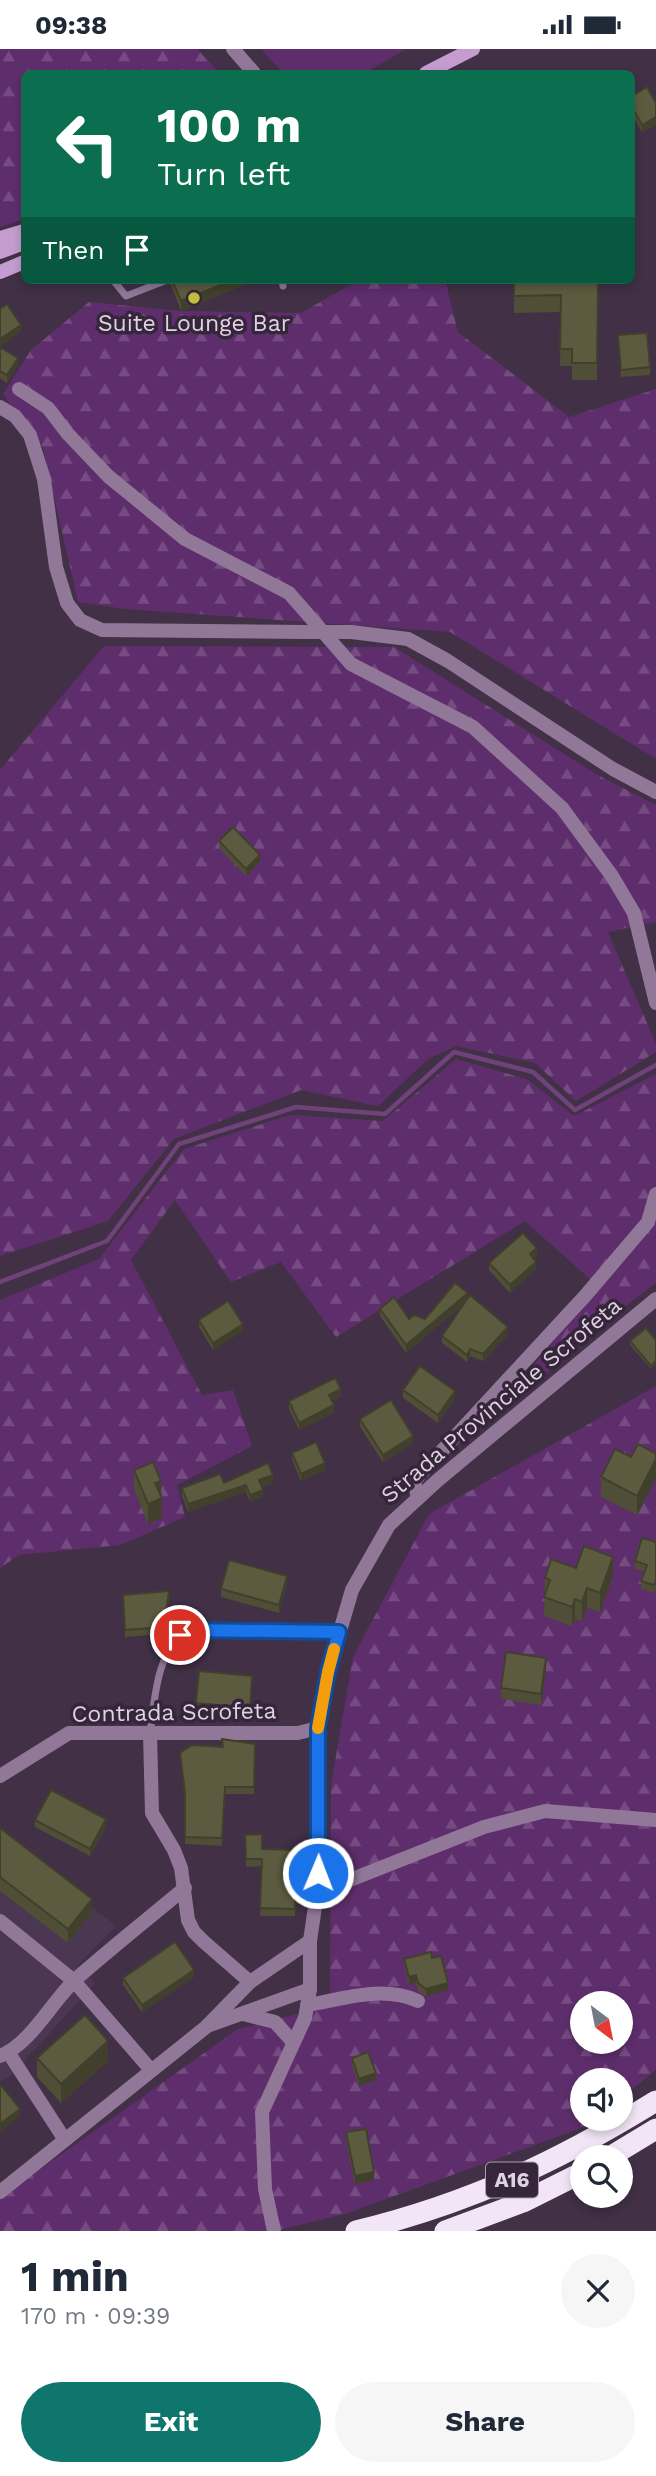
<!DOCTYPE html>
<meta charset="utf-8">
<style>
:root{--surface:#fff;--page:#f6f6f7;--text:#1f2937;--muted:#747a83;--accent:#0f766e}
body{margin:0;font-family:"Work Sans",sans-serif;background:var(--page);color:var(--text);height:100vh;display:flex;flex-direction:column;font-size:26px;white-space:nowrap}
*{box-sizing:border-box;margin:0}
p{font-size:23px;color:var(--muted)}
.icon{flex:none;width:38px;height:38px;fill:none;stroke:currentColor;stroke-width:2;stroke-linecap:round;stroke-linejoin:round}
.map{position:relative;height:2182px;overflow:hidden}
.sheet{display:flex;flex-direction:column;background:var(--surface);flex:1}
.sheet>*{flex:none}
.top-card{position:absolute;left:21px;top:21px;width:614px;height:214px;border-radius:10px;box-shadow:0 4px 10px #0003;background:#0b6e4f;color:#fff;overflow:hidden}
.needle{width:46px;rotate:148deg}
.tools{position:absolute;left:570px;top:1942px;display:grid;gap:14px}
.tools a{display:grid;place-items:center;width:63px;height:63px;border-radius:50%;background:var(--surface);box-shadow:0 4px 10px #0003;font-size:35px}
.pin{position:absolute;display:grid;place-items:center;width:60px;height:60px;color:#fff;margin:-30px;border:4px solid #fff;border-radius:50%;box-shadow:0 2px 7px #0007}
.me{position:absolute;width:77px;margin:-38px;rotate:1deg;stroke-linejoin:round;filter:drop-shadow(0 0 5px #0008)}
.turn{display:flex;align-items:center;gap:24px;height:147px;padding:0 21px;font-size:32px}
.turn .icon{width:91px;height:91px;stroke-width:2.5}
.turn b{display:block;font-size:49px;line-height:60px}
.then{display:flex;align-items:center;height:66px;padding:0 21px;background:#0003;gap:14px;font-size:26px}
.round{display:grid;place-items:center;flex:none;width:74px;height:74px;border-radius:37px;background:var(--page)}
.head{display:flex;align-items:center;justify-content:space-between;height:119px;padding:0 21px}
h1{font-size:42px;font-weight:700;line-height:52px}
.action{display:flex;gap:14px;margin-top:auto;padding:14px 21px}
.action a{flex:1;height:80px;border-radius:42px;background:var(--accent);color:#fff;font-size:28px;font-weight:700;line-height:80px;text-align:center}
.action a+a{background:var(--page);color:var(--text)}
.status{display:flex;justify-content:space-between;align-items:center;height:49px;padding:0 35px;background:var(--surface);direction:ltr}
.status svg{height:19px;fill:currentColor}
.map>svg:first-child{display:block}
</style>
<div class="status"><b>09:38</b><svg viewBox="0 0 49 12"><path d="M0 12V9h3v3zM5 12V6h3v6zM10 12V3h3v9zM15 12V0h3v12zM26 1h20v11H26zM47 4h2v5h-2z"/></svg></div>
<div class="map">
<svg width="656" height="2182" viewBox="0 0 656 2182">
<defs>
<pattern id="forest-firs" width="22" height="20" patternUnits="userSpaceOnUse" patternTransform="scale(1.75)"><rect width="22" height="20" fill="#5e2e6c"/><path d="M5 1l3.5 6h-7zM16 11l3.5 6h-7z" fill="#754b81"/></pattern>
</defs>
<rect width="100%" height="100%" fill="#413046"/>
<polygon fill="#4c3753" points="0,1784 116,1877 78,1916 95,1934 10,2028 0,2032"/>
<g fill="url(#forest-firs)" fill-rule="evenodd">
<polygon points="0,0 197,0 220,24 24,24 24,170 0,178"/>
<polygon points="359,231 445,231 458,283 569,368 656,340 656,710 450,583 125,560 78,553 43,399 3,345 31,301 89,253 181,262 301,264"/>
<polygon points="104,597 394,598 596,725 656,756 656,873 608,883 656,995 656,1003 576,1052 535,1014 456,997 428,1010 378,1057 301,1041 174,1090 108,1172 0,1207 0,721"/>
<polygon points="456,1010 527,1030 574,1067 656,1025 656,1234 598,1278 517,1350 530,1323 591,1231 525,1172 336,1288 281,1213 231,1233 175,1151 131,1211 202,1346 233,1341 252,1397 177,1436 185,1468 120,1496 19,1506 0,1519 0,1251 99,1210 184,1100 290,1066 383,1072"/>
<path d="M656 1337V2021L621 2049V2032H583V2070H594L584 2078 345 2165 274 2182H0V2149L238 1980 330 1957 331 1736 353 1608 429 1465ZM583 1955H621V1993H583Z"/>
</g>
<polygon fill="#5e2e6c" points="261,0 406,0 365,24 283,24"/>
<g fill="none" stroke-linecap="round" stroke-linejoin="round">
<polyline stroke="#6f427a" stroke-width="4.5" points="0,1233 107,1192 179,1095 296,1058 385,1065 454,1003 533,1023 575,1061 656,1016"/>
<g stroke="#917899" stroke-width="7">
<polyline points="113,231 126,247 167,231"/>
<polyline points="282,231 283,237"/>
<path d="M150 1684C155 1649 156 1602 188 1581"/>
</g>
<g stroke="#917899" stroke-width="14">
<polyline points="233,0 254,24"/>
<polyline points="19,340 48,359 68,385 108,427 185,490 289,544 351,615 473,678 562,759 612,827 634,864 656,954"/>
<polyline points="418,1449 414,1432 585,1247 648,1173 656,1145"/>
<polyline points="188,1581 339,1583"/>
<polyline points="150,1684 152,1764 174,1801 181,1819 188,1871 194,1883 203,1892 250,1933"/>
<polyline points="0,1727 69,1684 298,1684 318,1679"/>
<polyline points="317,1844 484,1778 545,1762 656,1771"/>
<polyline points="0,1872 74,1932 151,2021"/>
<path d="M307 1956C343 1950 383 1936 418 1952"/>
<polyline points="8,2003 65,2091"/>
<path d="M0 2007C31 1995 52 1952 76 1930 111 1899 149 1869 185 1839"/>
</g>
<g stroke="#917899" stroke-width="14">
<polyline points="0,358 15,367 30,386 44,430 56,518 67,554 80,571 102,581 306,583"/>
<polyline points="351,583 408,590 448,612 613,720 656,743"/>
<polyline points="243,1965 275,1973 293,1993"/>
<polyline points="210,1976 310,1940"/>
<polyline points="0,2143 206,1978 250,1933 310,1892"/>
<polyline points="274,2182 265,2140 262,2063 305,1969 310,1940 310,1892 317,1844 318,1679 328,1623 352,1541 389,1476 438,1431 656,1250"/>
</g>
<g stroke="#c49cd0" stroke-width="14">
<polyline points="426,24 473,0"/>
<polyline points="0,189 24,182"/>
<polyline points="0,203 24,194"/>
<polyline points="0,223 24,213"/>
</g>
<g stroke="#f2e6f6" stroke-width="21">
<polyline points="608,2109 656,2080"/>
<path d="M356 2182C468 2155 559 2112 656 2052"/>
<polyline points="445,2182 523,2153 583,2123"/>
</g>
<polyline stroke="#917899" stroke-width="14" points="306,583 351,583"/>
</g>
<g fill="#504e36">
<polygon points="632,47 656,54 656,76 642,83 632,65"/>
<polygon points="171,231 256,231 181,262 171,236"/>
<polygon points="514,231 598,231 597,331 572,331 572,317 560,317 561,263 514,264"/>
<polygon points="618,286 650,318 650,326 621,328"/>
<polygon points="0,298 18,316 7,334 0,329"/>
<polygon points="219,792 260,813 246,827 219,799"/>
<polygon points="537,1207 533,1210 536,1220 510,1244 489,1221 489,1214"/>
<polygon points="468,1250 508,1286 483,1312 470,1307 467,1313 442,1294 442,1287 465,1254 406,1304 380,1267 380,1260 409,1270 425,1270"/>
<polygon points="199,1271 243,1282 213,1301 199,1278"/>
<polygon points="656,1291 651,1320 630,1296 630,1292"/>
<polygon points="403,1341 455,1349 438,1374 403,1349"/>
<polygon points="341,1347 332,1352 334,1364 299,1381 289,1360 289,1352"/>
<polygon points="360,1370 413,1394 383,1413 360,1378"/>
<polygon points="292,1404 325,1421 301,1432 292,1411"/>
<polygon points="656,1405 656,1429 637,1466 601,1448 601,1428 631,1408"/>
<polygon points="134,1421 161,1447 162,1469 148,1475 134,1440"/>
<polygon points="224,1434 273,1434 262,1438 263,1448 250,1453 246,1443 188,1463 182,1447 182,1439"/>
<polygon points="656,1493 656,1538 654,1544 641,1540 641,1532 644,1522 635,1520 635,1512"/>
<polygon points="576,1519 613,1527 600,1563 587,1559 582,1572 575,1570 572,1577 544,1567 545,1529"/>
<polygon points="287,1534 279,1564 221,1548 221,1540"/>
<polygon points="123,1546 169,1549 164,1585 125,1588"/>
<polygon points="546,1619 541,1656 501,1650 501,1639"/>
<polygon points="252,1634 250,1666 196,1661 196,1654"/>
<polygon points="255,1695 254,1745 225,1745 222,1797 185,1795 185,1751 180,1704 222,1698"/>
<polygon points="35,1771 106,1778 90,1807 35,1778"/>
<polygon points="0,1779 92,1864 68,1894 0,1842"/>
<polygon points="245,1786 262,1800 297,1801 295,1867 260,1867 262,1817 246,1818"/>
<polygon points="432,1909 448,1941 426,1947 418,1942 416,1934 409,1936 404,1917 404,1910"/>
<polygon points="194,1928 142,1963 123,1936 123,1929"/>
<polygon points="37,2009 108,2012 61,2054 37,2028"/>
<polygon points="352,2009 376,2031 359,2037 352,2017"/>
<polygon points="346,2083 374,2131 355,2135 346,2091"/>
</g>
<g fill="#41402c">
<polygon points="656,68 656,76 642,83 642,76"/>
<polygon points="233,231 256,231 181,262 181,252"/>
<polygon points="21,276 21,283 0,298 0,290"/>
<polygon points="18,309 18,316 7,334 7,326"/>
<polygon points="260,806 260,813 246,827 246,820"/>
<polygon points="537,1199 537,1207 530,1213 530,1205"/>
<polygon points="536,1213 536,1220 510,1244 510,1236"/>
<polygon points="468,1244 468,1251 406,1304 406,1296"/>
<polygon points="243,1275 243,1282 213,1301 213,1294"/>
<polygon points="508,1278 508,1286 483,1312 483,1305"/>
<polygon points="470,1300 470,1307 467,1313 467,1306"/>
<polygon points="656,1312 656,1316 651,1320 651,1317"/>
<polygon points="341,1340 341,1347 329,1353 329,1346"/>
<polygon points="455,1342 455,1349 438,1374 438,1366"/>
<polygon points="334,1356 334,1364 299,1381 299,1374"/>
<polygon points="413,1387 413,1394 383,1413 383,1406"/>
<polygon points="656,1410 656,1429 637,1466 637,1447"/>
<polygon points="325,1414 325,1421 301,1432 301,1425"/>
<polygon points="273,1426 273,1434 259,1439 259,1431"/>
<polygon points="161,1432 162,1469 148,1475 148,1455 155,1434"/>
<polygon points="246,1436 246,1443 188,1463 188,1455"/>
<polygon points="263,1441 263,1448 250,1453 250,1446"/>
<polygon points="613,1508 613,1527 600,1563 600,1544"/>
<polygon points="287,1527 287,1534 279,1564 279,1556"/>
<polygon points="587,1539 587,1559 582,1572 582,1553"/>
<polygon points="169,1542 169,1549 164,1585 164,1578"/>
<polygon points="575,1550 575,1570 572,1577 572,1558"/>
<polygon points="546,1609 546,1619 541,1656 541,1645"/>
<polygon points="106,1770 106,1778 90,1807 90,1800"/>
<polygon points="92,1850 92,1864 68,1894 68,1880"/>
<polygon points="194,1921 194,1928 142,1963 142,1956"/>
<polygon points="416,1926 416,1934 409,1936 409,1928"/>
<polygon points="448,1934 448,1941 426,1947 426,1940"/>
<polygon points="108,1992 108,2012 61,2054 61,2035"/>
<polygon points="376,2024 376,2031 359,2037 359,2030"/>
<polygon points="20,2060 20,2067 0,2083 0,2075"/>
<polygon points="374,2123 374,2131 355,2135 355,2127"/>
</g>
<g fill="#5d5b3f" stroke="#41402c" stroke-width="2">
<polygon points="647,38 656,54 656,68 642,76 632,58 632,47"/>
<polygon points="172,231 233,231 181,252"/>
<polygon points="514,231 598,231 597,314 572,314 572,300 560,300 561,246 514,247"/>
<polygon points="7,255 21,276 0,290 0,260"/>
<polygon points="647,284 650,318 621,321 618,286"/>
<polygon points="0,298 18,309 7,326 0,322"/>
<polygon points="233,778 260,806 246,820 219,792"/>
<polygon points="523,1184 537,1199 530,1205 536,1213 510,1236 489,1214"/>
<polygon points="455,1234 468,1244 406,1296 380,1260 394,1248 409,1270 414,1266 425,1270"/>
<polygon points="470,1246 508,1278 483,1305 470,1300 467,1306 442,1287"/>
<polygon points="228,1252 243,1275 213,1294 199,1271"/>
<polygon points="646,1279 656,1291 656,1312 651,1317 630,1292"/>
<polygon points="420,1317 455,1342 438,1366 403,1341"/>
<polygon points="335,1329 341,1340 329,1346 334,1356 299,1374 289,1352"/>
<polygon points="391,1351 413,1387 383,1406 360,1370"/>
<polygon points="316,1393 325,1414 301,1425 292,1404"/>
<polygon points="638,1395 656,1405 656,1410 637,1447 601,1428 615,1400 631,1408"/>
<polygon points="153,1413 161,1432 155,1434 162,1449 148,1455 134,1421"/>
<polygon points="268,1414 273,1426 259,1431 263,1441 250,1446 246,1436 188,1455 182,1439 220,1425 224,1434"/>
<polygon points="642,1489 656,1493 656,1531 654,1536 641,1532 647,1516 635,1512"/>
<polygon points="584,1497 613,1508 600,1544 587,1539 582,1553 575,1550 572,1558 544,1548 550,1531 545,1529 551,1510 576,1519"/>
<polygon points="229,1511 287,1527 279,1556 221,1540"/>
<polygon points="169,1542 164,1578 125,1581 123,1546"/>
<polygon points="506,1603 546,1609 541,1645 501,1639"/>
<polygon points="199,1622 252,1627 250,1659 196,1654"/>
<polygon points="222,1690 255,1695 254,1738 225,1738 222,1789 185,1788 185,1744 180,1704 192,1696 223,1698"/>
<polygon points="51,1741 106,1770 90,1800 35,1771"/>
<polygon points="0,1779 92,1850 68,1880 0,1828"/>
<polygon points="262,1785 262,1800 297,1801 295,1860 260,1859 262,1810 246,1810 245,1786"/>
<polygon points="175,1893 194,1921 142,1956 123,1929"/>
<polygon points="431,1903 432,1909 441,1907 448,1934 426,1940 418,1934 416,1926 409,1928 404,1910"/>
<polygon points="85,1966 108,1992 61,2035 37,2009"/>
<polygon points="368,2003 376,2024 359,2030 352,2009"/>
<polygon points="0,2035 20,2060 0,2075"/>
<polygon points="366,2080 374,2123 355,2127 346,2083"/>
</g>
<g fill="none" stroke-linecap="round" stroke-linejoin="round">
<g stroke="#114b97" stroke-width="18">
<polyline id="route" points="180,1586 188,1581 339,1583 328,1623 318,1679 318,1824"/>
</g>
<use href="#route" stroke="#1a73e8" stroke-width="12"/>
<polyline stroke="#f59e0b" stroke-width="12" points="318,1679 328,1623 334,1600"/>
</g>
<circle fill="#c5bc3d" stroke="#36263b" stroke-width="2.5" cx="194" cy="249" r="7"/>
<g text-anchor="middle" stroke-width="7" stroke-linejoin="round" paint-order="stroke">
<rect fill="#36263b" stroke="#ac9faf" stroke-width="2" x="486" y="2113.5" width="52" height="35" rx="5"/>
<g font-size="21" font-weight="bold" fill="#ded3e1">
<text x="512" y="2138">A16</text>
</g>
<g font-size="23" fill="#ded3e1" stroke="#36263b">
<text x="194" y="282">Suite Lounge Bar</text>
</g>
<g font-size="23" fill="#ded3e1" stroke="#36263b">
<text transform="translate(501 1351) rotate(-40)" y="8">Strada Provinciale Scrofeta</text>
<text transform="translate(174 1663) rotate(-1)" y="8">Contrada Scrofeta</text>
</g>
</g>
</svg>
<div class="tools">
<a><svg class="needle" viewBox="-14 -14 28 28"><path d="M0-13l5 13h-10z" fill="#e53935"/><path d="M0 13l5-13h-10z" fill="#747a83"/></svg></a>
<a><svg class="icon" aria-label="sound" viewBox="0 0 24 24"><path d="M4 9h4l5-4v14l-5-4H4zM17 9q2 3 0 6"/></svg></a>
<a><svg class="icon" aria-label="search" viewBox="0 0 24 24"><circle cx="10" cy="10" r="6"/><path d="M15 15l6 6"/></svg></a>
</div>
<div class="pin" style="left:180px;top:1586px;background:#d93025"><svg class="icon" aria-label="arrive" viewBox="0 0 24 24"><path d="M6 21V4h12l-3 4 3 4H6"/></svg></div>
<svg class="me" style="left:318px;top:1824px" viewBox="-20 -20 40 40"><circle r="17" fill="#1a73e8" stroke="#fff" stroke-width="3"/><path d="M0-11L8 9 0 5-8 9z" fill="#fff"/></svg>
<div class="top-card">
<div class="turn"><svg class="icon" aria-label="left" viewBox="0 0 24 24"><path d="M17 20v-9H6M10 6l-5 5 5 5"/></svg><div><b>100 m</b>Turn left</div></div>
<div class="then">Then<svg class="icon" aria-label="arrive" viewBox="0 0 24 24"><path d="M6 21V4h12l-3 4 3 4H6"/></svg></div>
</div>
</div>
<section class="sheet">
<div class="head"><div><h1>1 min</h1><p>170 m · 09:39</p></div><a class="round"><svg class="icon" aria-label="close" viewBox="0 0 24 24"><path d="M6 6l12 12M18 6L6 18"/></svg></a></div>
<div class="action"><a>Exit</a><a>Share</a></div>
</section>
